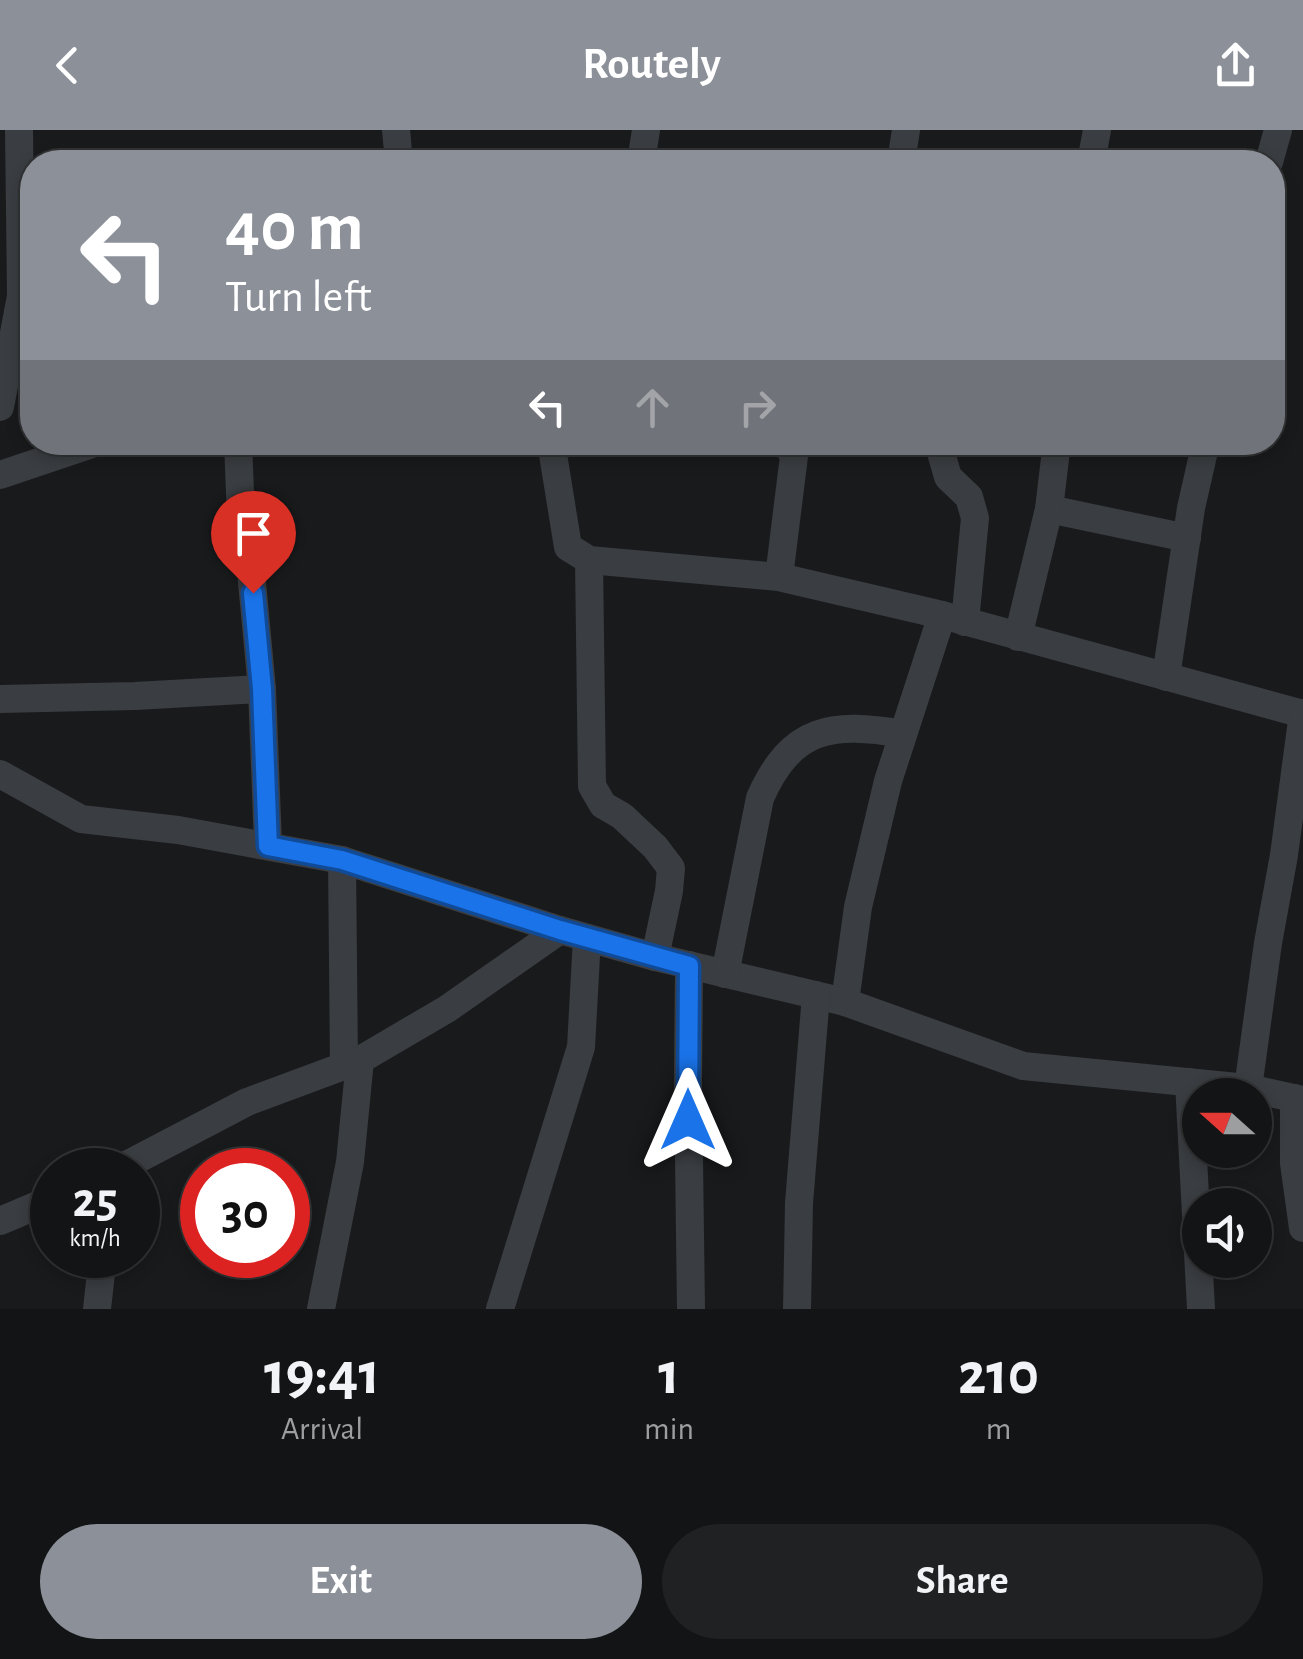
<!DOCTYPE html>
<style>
:root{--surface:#131415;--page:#202122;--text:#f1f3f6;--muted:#9d9ea0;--line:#323334;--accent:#8c9099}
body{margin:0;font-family:"Alegreya Sans",sans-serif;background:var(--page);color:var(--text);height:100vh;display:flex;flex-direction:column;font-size:38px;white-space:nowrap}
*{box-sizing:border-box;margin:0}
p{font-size:32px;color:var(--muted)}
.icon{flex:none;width:55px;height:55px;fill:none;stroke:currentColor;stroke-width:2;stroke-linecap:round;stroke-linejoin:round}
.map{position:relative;height:1179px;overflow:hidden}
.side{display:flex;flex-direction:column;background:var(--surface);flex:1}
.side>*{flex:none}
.hud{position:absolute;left:20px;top:20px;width:1265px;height:305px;border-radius:40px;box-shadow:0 5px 15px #0003,0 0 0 2px var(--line);background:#8c9099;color:#fff;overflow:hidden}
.needle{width:65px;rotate:291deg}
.buttons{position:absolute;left:1182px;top:948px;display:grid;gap:20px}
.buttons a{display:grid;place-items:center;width:90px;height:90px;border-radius:50%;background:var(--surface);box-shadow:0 5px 15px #0003,0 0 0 2px var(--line);font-size:50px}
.speed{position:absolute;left:30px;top:1018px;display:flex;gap:20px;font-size:50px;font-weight:700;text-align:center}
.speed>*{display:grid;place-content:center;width:130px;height:130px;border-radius:50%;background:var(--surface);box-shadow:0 5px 15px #0003,0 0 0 2px var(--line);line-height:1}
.speed small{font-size:25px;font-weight:400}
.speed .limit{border:15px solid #d22;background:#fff;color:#111}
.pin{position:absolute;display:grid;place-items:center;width:85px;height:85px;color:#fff;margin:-102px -42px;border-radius:50% 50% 50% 0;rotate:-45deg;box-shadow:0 0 10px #0007}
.pin .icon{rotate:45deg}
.me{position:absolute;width:110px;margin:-55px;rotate:0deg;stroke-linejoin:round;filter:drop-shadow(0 0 8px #0008)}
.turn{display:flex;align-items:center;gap:35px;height:210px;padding:0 40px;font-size:45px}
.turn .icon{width:130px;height:130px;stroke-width:2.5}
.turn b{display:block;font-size:70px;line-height:85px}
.lanes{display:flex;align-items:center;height:95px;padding:0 40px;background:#0003;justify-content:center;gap:50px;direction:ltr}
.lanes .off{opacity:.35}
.eta{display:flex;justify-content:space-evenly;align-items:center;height:170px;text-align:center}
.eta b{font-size:60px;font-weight:700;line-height:70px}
.button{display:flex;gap:20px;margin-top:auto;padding:20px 40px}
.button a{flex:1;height:115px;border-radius:60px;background:var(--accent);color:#fff;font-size:40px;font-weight:700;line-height:115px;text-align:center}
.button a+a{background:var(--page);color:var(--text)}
header{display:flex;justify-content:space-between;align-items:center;height:130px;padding:0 40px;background:var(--accent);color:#fff;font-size:45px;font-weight:700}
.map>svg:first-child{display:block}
</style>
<header><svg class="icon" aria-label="back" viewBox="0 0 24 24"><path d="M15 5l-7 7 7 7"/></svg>Routely<svg class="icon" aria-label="share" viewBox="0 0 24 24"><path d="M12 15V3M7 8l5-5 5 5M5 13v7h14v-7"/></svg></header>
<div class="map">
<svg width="1303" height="1179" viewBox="0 0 1303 1179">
<rect width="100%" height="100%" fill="#191a1c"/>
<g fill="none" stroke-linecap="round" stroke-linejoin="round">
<g stroke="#3a3d41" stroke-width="28">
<polyline points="396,0 399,32"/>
<polyline points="641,32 646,0"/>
<polyline points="901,32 906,0"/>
<polyline points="1091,32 1097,0"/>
<polyline points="1269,32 1278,0"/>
<polyline points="0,277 21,166 19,0"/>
<polyline points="238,312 242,413 250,431 262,559 268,715"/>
<polyline points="551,312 568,417 589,430 779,447 942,485 1303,584"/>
<polyline points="938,312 948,347 969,367 975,388 965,492"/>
<polyline points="0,345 98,312"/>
<polyline points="1049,379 1187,408"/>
<polyline points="589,430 592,656 603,675 622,686 655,717 671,738 669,761 655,827"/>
<polyline points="779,447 794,326 785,312"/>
<polyline points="1018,507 1049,379 1057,312"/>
<polyline points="1166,547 1191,378 1206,312"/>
<polyline points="0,569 135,566 262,559"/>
<polyline points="0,644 81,689 178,700 342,730 560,800 655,827 845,872 1023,936 1248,958 1303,970"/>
<polyline points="342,730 344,936"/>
<polyline points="689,835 688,952 691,1179"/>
<path d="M725 844 760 668C792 596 832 592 903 604"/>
<polyline points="845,872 858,777 888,651 942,485"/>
<polyline points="1189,952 1201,1179"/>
<polyline points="1248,958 1268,813 1284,725 1303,583"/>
<polyline points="1294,968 1294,1033 1303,1098"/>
<polyline points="117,1040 247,972 360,930 447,879 560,800"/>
<polyline points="0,1091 52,1069"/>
<polyline points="97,1179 103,1125"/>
<polyline points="321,1179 350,1032 360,930"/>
<polyline points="500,1179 581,917 587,808"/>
<polyline points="797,1179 799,1073 816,865"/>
</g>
</g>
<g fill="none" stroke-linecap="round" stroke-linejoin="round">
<g stroke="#114b97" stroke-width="25">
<polyline id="route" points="253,463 262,559 268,716 342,730 560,800 689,836 688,990"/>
</g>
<use href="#route" stroke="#1a73e8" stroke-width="18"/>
</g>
</svg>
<div class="buttons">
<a><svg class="needle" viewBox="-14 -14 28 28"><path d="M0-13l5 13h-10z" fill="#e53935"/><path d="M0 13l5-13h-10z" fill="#9d9ea0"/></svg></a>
<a><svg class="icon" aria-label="sound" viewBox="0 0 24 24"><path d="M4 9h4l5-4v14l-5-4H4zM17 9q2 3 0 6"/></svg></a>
</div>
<div class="speed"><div>25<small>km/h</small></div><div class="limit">30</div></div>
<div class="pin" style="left:253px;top:463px;background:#d93025"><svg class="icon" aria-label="arrive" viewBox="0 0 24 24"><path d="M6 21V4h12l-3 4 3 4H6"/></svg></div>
<svg class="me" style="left:688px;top:990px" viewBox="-20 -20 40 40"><path d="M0-17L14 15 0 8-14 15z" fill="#1a73e8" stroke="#fff" stroke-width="4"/></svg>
<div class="hud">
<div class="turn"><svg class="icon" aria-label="left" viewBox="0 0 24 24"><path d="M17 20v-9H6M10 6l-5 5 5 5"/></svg><div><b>40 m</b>Turn left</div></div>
<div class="lanes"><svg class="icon" aria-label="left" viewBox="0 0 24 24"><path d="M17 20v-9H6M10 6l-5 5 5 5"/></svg><svg class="icon off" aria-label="ahead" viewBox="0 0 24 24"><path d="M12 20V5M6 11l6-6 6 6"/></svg><svg class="icon off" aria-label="right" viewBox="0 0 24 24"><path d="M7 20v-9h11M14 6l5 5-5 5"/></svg></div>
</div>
</div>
<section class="side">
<div class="eta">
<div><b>19:41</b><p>Arrival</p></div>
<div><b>1</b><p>min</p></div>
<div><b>210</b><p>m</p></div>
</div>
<div class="button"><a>Exit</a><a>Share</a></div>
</section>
